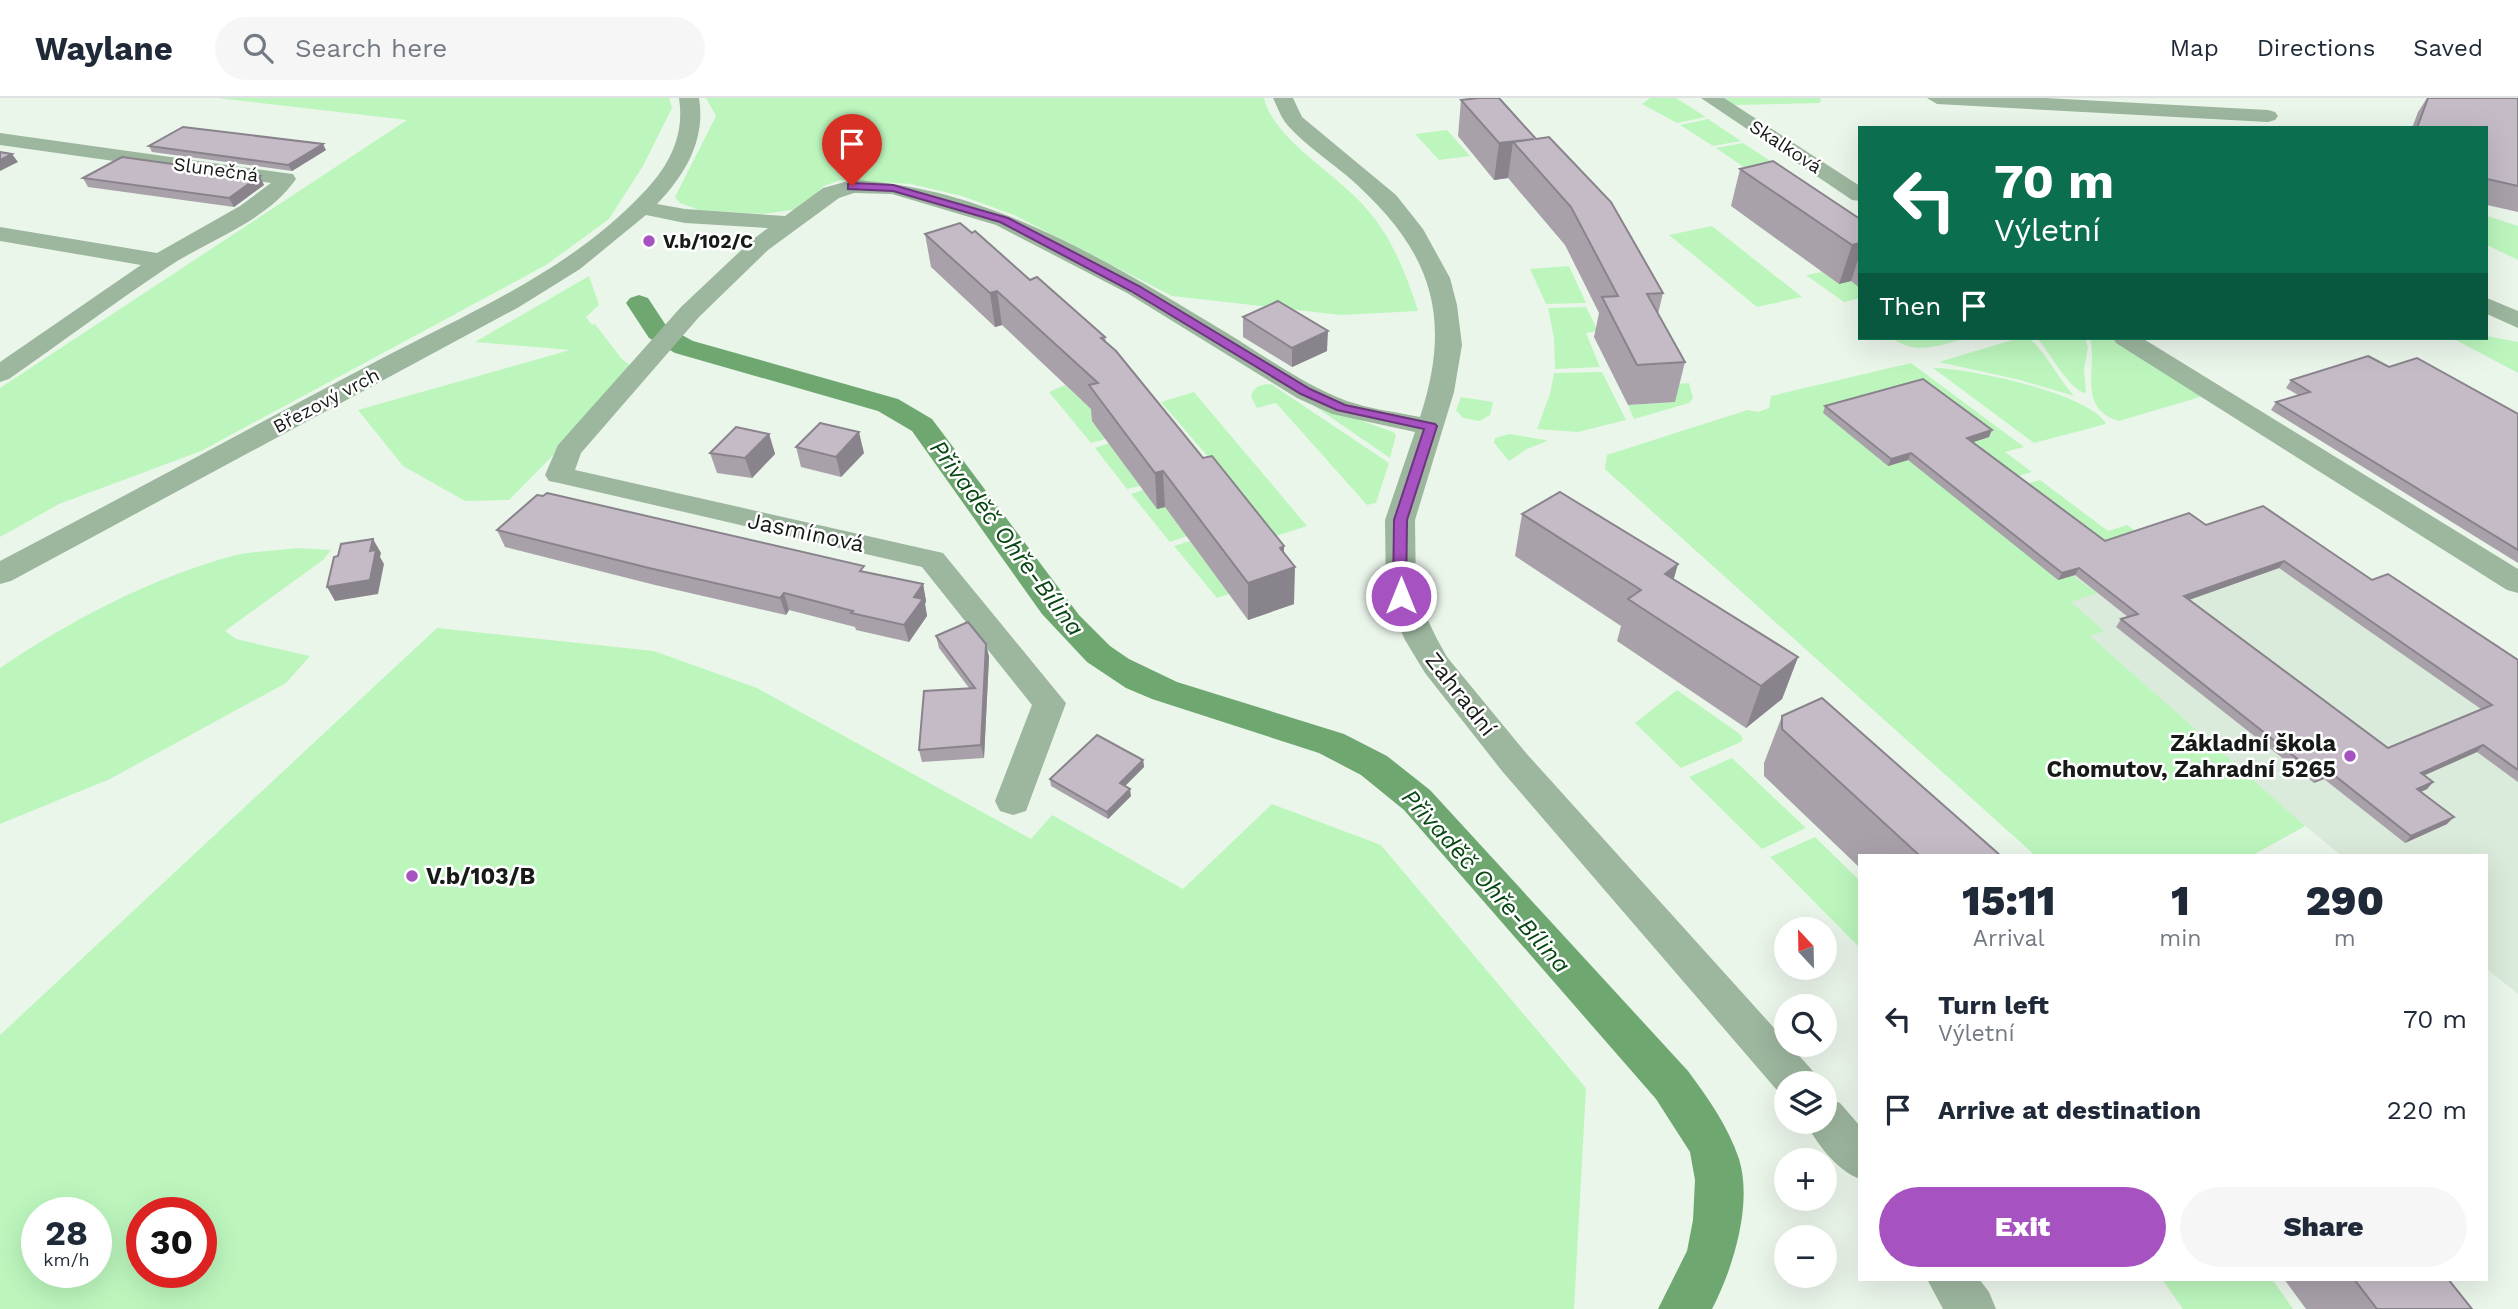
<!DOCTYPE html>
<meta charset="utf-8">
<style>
:root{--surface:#fff;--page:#f6f6f7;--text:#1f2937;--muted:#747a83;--line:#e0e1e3;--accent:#a652c0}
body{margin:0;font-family:"Work Sans",sans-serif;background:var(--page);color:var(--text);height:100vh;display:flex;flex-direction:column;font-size:26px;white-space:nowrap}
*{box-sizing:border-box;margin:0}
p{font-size:23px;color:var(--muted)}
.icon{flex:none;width:38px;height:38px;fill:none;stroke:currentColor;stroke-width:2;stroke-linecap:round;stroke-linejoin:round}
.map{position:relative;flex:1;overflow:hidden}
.side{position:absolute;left:1858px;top:756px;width:630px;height:427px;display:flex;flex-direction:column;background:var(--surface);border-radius:0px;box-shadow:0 7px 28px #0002}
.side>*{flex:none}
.guide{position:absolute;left:1858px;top:28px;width:630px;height:214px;border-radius:0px;box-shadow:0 7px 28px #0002;background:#0b6e4f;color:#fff;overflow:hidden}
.needle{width:46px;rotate:338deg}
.buttons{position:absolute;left:1774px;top:819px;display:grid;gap:14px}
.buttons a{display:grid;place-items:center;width:63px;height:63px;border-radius:50%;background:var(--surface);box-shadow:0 7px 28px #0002;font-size:35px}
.speed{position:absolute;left:21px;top:1099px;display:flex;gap:14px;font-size:35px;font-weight:700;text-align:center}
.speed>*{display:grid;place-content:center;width:91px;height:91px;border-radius:50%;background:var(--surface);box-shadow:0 7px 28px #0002;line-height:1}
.speed small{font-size:18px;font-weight:400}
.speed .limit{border:10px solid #d22;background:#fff;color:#111}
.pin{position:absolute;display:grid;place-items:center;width:60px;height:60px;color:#fff;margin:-72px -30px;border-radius:50% 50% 50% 0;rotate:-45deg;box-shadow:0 0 7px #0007}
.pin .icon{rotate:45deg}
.me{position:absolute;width:77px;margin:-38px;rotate:0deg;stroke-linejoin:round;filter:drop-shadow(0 0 5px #0008)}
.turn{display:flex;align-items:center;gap:24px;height:147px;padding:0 21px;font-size:32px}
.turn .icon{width:91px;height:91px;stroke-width:2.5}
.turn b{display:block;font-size:49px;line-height:60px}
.then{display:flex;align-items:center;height:66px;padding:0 21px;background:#0003;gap:14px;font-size:26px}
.eta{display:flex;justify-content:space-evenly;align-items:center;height:119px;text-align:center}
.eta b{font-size:42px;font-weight:800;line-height:49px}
.action{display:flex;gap:14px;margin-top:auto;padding:14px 21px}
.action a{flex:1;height:80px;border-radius:42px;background:var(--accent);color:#fff;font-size:28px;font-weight:800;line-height:80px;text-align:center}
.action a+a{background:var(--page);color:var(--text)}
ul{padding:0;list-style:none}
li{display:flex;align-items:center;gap:21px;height:91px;padding:0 21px}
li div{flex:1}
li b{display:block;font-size:26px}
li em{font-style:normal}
header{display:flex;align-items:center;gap:42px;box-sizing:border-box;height:98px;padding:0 35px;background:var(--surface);border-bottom:2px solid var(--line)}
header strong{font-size:33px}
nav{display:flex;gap:38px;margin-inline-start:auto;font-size:24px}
.search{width:490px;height:63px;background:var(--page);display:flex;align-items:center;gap:18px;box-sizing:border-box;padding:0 24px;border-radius:38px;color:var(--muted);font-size:26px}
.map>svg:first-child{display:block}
</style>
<header>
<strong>Waylane</strong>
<div class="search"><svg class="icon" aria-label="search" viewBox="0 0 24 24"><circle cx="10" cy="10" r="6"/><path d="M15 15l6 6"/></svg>Search here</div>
<nav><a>Map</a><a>Directions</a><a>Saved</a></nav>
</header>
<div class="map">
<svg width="2518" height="1211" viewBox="0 0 2518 1211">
<rect width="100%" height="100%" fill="#ebf6eb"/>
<polygon fill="#dbebdb" points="1769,310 1965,346 2118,463 2184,422 2518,573 2518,896 2487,871 2487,758 2342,758 2305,728 2251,758 2036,758 1605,371 1607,357 1748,312 1758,314"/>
<g fill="#bcf6bd" fill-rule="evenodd">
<polygon points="217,0 669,0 672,10 643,68 609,121 546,167 201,353 59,406 0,439 0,290 407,22"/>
<path d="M706 0H1264C1273 41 1338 77 1365 109 1392 139 1406 175 1418 213L1341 217 1172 198 1014 117 962 98 911 86 840 82 824 88 798 111 764 116 699 112 680 105 675 99 716 18Z"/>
<polygon points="1650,0 1676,0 1706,19 1677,25 1642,6"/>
<polygon points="1720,0 1821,0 1820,5 1737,7 1728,6"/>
<polygon points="1708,21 1741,43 1713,48 1680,27"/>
<polygon points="1447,32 1470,58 1439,62 1415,36"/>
<polygon points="1743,45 1772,64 1745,70 1716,50"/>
<polygon points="2487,118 2518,128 2518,162 2487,147"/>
<polygon points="1712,128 1802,199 1757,209 1669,137"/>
<polygon points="1569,168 1586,205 1546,206 1530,171"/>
<polygon points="1822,174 1839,186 1851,183 1860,189 1860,200 1844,204 1806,177"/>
<polygon points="589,178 599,207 586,219 592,227 595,226 621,260 632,269 590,320 509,402 465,403 403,368 358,312 570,252 475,244"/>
<polygon points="1586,209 1598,233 1586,235 1600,269 1555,271 1554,240 1548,210"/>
<polygon points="2487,238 2518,244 2518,275 2452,240"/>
<path d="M1892 240H1967C1940 247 1916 258 1892 240Z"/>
<path d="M2019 240H2029C2047 256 2058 280 2074 298L2020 282 1939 264Z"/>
<path d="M2037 240H2085L2088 250 2084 271 2086 295C2070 294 2049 253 2037 240Z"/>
<path d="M2090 240H2113L2197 293 2200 299 2119 323C2076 310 2098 270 2090 240Z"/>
<polygon points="1911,265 2024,349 2005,354 2032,374 2009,381 1964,347 1920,288 1888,368 1908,362 2097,495 2071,504 2104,533 2090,538 2305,728 2251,758 2036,758 1605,371 1607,357 1748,312 1758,314 1769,310 1771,298"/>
<path d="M1933 270C1968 270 2090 295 2106 326L2034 345Z"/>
<polygon points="1602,274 1626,322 1578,334 1537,331 1550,296 1554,275"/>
<polygon points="1689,285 1693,300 1689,305 1634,321 1628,307 1674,304 1665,287"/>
<path d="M1271 286 1389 365 1376 405 1367 407 1276 305 1257 310 1251 298C1255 287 1260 287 1271 286Z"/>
<polygon points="1065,287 1081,302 1118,288 1106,341 1091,345 1049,294"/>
<polygon points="1194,294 1307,428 1276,438 1161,304"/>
<polygon points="1461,299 1493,304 1490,317 1480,323 1463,320 1456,312"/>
<polygon points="1307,303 1393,334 1396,337 1390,360"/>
<polygon points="1509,336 1546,342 1547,343 1527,351 1509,363 1494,345 1495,340"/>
<polygon points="1109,345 1140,388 1127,391 1095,350"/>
<polygon points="2040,382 2108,433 2127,427 2158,449 2118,463 2019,388"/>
<polygon points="1143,392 1165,409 1187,438 1170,444 1131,396"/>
<polygon points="1190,443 1229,496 1217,500 1174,448"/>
<path d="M297 450 331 452 323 462 225 533 236 541 310 558 286 585 110 681 0 726V570C71 522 149 481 232 458 253 453 276 453 297 450Z"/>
<path d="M437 530 654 553 757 590 1031 741 1052 717 1183 791 1272 706 1381 747 1586 990 1574 1211H0V937ZM37 1115H96V1174H37ZM142 1115H201V1174H142Z"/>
<polygon points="1677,592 1740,636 1743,641 1741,644 1681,670 1635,625"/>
<polygon points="1732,660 1806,730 1762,751 1689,679"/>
<polygon points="1815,739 1860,783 1860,850 1770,759"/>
<polygon points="2162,1181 2272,1181 2293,1211 2183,1211"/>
</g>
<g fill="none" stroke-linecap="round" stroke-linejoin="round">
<path fill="#6fa771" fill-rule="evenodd" d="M639 197 648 200 667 229 693 243 898 301 932 321 1079 517 1110 548 1129 561 1177 584 1344 636 1387 658 1430 692 1688 973C1708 1000 1728 1028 1739 1061 1753 1106 1733 1171 1712 1211H1658L1687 1153 1693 1122 1695 1082 1690 1054 1656 1001 1404 712 1361 677 1319 655 1152 601 1126 590 1087 564 1042 516 912 333 878 313 675 255 649 240 626 205 630 200Z"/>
<g fill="#9db69e" fill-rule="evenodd">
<path d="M679 0H699C706 42 685 77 657 106L685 111 785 118 823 90 852 82C989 88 1112 166 1227 235 1266 259 1304 287 1347 303 1370 311 1396 314 1420 319 1455 213 1428 148 1346 77 1328 62 1299 42 1285 24 1280 17 1277 8 1273 0H1293L1302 19 1396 97 1423 131 1450 180 1457 207 1462 247 1454 294 1415 422 1416 498 1437 541 1447 559 1526 655 1812 972 1818 985H1787V1000L1782 998 1502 673 1425 575 1405 542 1386 498 1385 422 1415 334 1332 316 1297 300 1127 195 996 127 892 96 854 95 839 100 768 152 699 219 581 355 575 372 943 455 1066 605 1026 713 1013 717 1000 713 995 703 1032 607 922 469 559 385 549 383 545 377 558 347 681 209 752 142 768 130 685 125 646 117 580 171 519 209 11 483 0 486V463C125 398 250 330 375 264 468 215 570 173 643 95 669 68 685 38 679 0Z"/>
<polygon points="1701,0 1724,0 1860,88 1860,103 1852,102"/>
<polygon points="1927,0 2045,0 2268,12 2275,14 2278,18 2275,22 2268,24 1937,6"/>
<path d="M0 35 285 75 293 76 296 81C266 124 210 141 168 169 114 205 62 244 9 281L0 284V264L141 167 0 143V129L157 155 240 108 271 85 0 47Z"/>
<polygon points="2487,200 2518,213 2518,230 2487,216"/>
<polygon points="2113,240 2142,240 2518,471 2518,495 2507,492 2116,245"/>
<path d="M1825 999 1840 1005 1860 1028V1081C1838 1073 1816 1046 1806 1024H1825Z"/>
<polygon points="1927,1181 1979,1181 1989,1194 1996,1211 1943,1211"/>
</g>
</g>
<g fill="#a9a1aa" fill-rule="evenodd">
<polygon points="1478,0 1663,195 1658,216 1685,264 1675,304 1628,307 1594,239 1599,215 1565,147 1508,80 1494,82 1458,38 1461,2"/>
<polygon points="2427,0 2518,0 2518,114 2487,107 2487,30 2412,30 2418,14"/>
<polygon points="149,48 326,52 292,73 152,54"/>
<polygon points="1740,71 1860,121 1860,190 1851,183 1839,186 1731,108"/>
<polygon points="83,80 264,87 234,109 88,89"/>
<polygon points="925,136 1030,182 1105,239 1106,244 1203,360 1284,455 1294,506 1248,522 1165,409 1157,411 1092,323 1091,311 1002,227 995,229 931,169"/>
<polygon points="1243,219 1327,253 1292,269 1243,239"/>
<polygon points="2389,269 2518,316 2518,465 2271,312 2276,304 2298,297 2286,290 2291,282"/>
<path d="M1825 308 1989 339 1973 344 2105 443 2206 427 2372 482 2518 562V684L2477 654 2424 677 2433 684 2427 691 2421 694 2447 726 2405 745 2324 681 2314 685 2116 529 2121 521 2128 519 2075 477 2058 482 1908 362 1888 368 1823 315ZM2279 470 2481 611 2388 650 2189 502Z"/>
<polygon points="769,336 775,356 752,380 717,375 710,355"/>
<polygon points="796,349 864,355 841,379 801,369"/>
<polygon points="1522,416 1674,481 1798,559 1782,601 1746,630 1617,543 1621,528 1515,458"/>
<polygon points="497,432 866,474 923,486 926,503 925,506 927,518 909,544 856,532 855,529 789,512 786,517 655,487 505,449"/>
<polygon points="936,538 986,546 989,559 984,660 922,664 919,652 969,590 939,550"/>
<polygon points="1782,618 2001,758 1860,758 1860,770 1764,678 1764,665"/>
<polygon points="1143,662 1144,669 1125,688 1131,698 1108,721 1051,688 1050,681"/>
<polygon points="2284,1181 2448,1181 2472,1211 2306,1211"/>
</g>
<g fill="#89838b">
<polygon points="1513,44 1508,80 1494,82 1499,45"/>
<polygon points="323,46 326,52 292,73 288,67"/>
<polygon points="12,56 18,64 0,73 0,62"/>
<polygon points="260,78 264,87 234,109 229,100"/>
<polygon points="1860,145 1860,156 1851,183 1839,186 1852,147"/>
<polygon points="997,193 1002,227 995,229 990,195"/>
<polygon points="1328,233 1327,253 1292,269 1292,250"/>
<polygon points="1992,332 1989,339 1964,347 1967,340"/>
<polygon points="859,334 864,355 841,379 836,359"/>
<polygon points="769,336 775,356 752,380 745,360"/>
<polygon points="1911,355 1908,362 1888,368 1891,361"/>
<polygon points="1163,373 1165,409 1157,411 1155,375"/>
<polygon points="373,441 381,455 380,459 384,466 378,496 335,503 327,489 370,453"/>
<polygon points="1284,448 1284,473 1295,469 1294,506 1248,522 1248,485 1280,450"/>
<polygon points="2284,463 2279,470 2180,505 2184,498"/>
<polygon points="1678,466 1666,509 1665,476"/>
<polygon points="2079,470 2075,477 2058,482 2062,475"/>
<polygon points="923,486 926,503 925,506 927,518 909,544 904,527 914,499"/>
<polygon points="784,495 789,512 786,517 780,500"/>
<polygon points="986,546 989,559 984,660 981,647"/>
<polygon points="1798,559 1782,601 1746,630 1761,588"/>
<polygon points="2483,647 2477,654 2414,682 2421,675"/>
<polygon points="1143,662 1144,669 1120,693 1120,685"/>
<polygon points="2330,674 2324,681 2314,685 2319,678"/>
<polygon points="2433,684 2427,691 2411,698 2417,691"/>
<polygon points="1130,691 1131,698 1108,721 1107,714"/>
<polygon points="2454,719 2447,726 2405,745 2411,738"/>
</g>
<g fill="#c4bbc6" stroke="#89838b" stroke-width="2" fill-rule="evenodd">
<polygon points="1478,0 1499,0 1536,41 1549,39 1611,104 1663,195 1647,196 1685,264 1637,267 1602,199 1618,198 1571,109 1513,44 1534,41 1499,45 1461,2"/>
<polygon points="2428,0 2518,0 2518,88 2487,81 2487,30 2417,30"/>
<polygon points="183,29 323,46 288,67 149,48"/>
<polygon points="0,54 12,56 0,62"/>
<polygon points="122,59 260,78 229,100 83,80"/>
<polygon points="1773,63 1860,121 1860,145 1852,147 1740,71"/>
<polygon points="960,125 972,135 975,133 1030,182 1037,179 1105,239 1101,240 1116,253 1203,360 1212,358 1284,448 1280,450 1295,469 1248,485 1163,373 1155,375 1089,287 1098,285 997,193 990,195 925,136"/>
<polygon points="1278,203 1328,233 1292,250 1243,219"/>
<polygon points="2368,258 2389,269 2417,260 2518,316 2518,452 2276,304 2310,294 2291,282"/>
<path d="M1923 281 1992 332 1967 340 2105 443 2189 415 2206 427 2263 408 2372 482 2388 476 2518 562V672L2483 647 2421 675 2433 684 2417 691 2454 719 2411 738 2330 674 2319 678 2121 521 2138 516 2079 470 2062 475 1911 355 1891 361 1825 308ZM2284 463 2492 607 2388 650 2184 498Z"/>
<polygon points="820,325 859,334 836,359 796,349"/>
<polygon points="736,329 769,336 745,360 710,355"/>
<polygon points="1560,394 1678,466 1665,476 1798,559 1761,588 1628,501 1641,492 1522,416"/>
<polygon points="547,395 864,468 860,473 923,486 914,499 923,501 904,527 851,515 853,513 784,495 780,500 649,470 497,432 537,397 543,398"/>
<polygon points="373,441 370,453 376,452 370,482 327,489 334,459 338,458 341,446"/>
<polygon points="968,524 986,546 981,647 919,652 924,593 975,590 936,538"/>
<polygon points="1822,600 2001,758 1920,758 1782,631 1782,618"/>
<polygon points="1097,637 1143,662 1120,685 1130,691 1107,714 1050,681"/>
<polygon points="2354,1181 2448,1181 2472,1211 2377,1211"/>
</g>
<polygon fill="#a652c0" stroke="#6c357d" stroke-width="2" points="852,85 893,87 1008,120 1139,188 1310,291 1345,307 1435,326 1437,328 1407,422 1406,501 1401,503 1393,498 1394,422 1424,331 1337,312 1301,296 1131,193 1000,124 893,93 848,91 848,86"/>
<g fill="#a652c0" stroke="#fff" stroke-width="2.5">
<circle cx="649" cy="143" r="7"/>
<circle cx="2350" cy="658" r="7"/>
<circle cx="412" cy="778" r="7"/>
</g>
<g text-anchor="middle" stroke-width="5" stroke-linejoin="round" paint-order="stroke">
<g font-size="19" fill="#171b17" stroke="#fff">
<text transform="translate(1786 48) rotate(33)" y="7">Skalková</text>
<text transform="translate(216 71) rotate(8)" y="7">Slunečná</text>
<text transform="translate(326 302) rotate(-28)" y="7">Březový vrch</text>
</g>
<g font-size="19" font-weight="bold" fill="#171b17" stroke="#fff" text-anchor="start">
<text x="663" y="150">V.b/102/C</text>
</g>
<g font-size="23" fill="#171b17" stroke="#fff">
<text transform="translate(806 434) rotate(12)" y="8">Jasmínová</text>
<text transform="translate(1461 596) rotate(52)" y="8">Zahradní</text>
</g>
<g font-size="23" font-weight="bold" fill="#171b17" stroke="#fff" text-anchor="end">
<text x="2336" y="653">Základní škola<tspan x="2336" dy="26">Chomutov, Zahradní 5265</tspan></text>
<text x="426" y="786" text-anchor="start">V.b/103/B</text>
</g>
<g font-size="24" font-style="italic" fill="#064712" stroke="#fff">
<text transform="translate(1007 440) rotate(53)" y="8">Přivaděč Ohře-Bílina</text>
<text transform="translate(1486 783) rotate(48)" y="8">Přivaděč Ohře-Bílina</text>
</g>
</g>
</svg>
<div class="buttons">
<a><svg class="needle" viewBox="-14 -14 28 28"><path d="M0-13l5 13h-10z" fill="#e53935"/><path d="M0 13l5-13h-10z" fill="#747a83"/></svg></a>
<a><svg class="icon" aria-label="search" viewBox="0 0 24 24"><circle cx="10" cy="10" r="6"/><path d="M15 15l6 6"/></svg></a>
<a><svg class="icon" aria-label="layers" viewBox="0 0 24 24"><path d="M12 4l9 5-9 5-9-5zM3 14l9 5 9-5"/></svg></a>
<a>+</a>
<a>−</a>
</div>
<div class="speed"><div>28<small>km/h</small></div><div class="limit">30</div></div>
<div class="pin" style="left:852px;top:88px;background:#d93025"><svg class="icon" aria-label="arrive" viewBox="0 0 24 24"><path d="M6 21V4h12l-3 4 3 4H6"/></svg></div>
<svg class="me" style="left:1401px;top:498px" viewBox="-20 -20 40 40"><circle r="17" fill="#a652c0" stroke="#fff" stroke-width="3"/><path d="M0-11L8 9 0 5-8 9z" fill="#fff"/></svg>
<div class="guide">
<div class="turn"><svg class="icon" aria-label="left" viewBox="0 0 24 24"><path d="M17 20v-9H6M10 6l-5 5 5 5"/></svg><div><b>70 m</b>Výletní</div></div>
<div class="then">Then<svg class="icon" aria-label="arrive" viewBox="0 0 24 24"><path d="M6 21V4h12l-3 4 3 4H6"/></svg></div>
</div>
<section class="side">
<div class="eta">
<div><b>15:11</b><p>Arrival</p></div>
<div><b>1</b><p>min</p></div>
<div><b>290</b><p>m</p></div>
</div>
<ul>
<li><svg class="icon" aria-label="left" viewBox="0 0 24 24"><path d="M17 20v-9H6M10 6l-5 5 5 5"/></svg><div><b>Turn left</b><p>Výletní</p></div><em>70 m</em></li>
<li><svg class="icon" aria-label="arrive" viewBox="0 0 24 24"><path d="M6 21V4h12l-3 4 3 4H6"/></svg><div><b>Arrive at destination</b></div><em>220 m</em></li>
</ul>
<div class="action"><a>Exit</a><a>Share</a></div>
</section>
</div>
